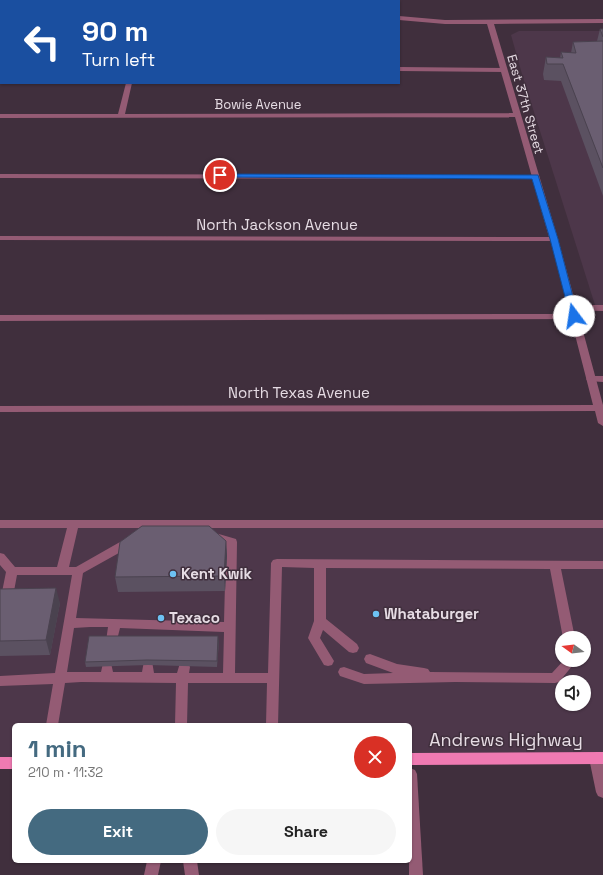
<!DOCTYPE html>
<meta charset="utf-8">
<style>
:root{--surface:#fff;--page:#f6f6f6;--text:#222;--muted:#767676;--accent:#446a80}
body{margin:0;font-family:"Space Grotesk",sans-serif;background:var(--page);color:var(--text);height:100vh;display:flex;flex-direction:column;font-size:15px;white-space:nowrap}
*{box-sizing:border-box;margin:0}
p{font-size:13px;color:var(--muted)}
.icon{flex:none;width:22px;height:22px;fill:none;stroke:currentColor;stroke-width:2;stroke-linecap:round;stroke-linejoin:round}
.map{position:relative;flex:1;overflow:hidden}
.sheet{position:absolute;left:12px;top:723px;width:400px;height:140px;display:flex;flex-direction:column;background:var(--surface);border-radius:6px;box-shadow:0 1px 3px #0004}
.sheet>*{flex:none}
.top-card{position:absolute;left:0px;top:0px;width:400px;height:84px;box-shadow:0 1px 3px #0004;background:#1a4fa0;color:#fff;overflow:hidden}
.needle{width:26px;rotate:285deg}
.tools{position:absolute;left:555px;top:631px;display:grid;gap:8px}
.tools a{display:grid;place-items:center;width:36px;height:36px;border-radius:50%;background:var(--surface);box-shadow:0 1px 3px #0004;font-size:20px}
.pin{position:absolute;display:grid;place-items:center;width:34px;height:34px;color:#fff;margin:-17px;border:2px solid #fff;border-radius:50%;box-shadow:0 1px 4px #0007}
.me{position:absolute;width:44px;margin:-22px;rotate:346deg;stroke-linejoin:round;filter:drop-shadow(0 0 3px #0008)}
.turn{display:flex;align-items:center;gap:14px;height:84px;padding:0 16px;font-size:18px}
.turn .icon{width:52px;height:52px;stroke-width:2.5}
.turn b{display:block;font-size:28px;line-height:34px}
.round{display:grid;place-items:center;flex:none;width:42px;height:42px;border-radius:21px;background:var(--page)}
.overview{display:flex;align-items:center;justify-content:space-between;height:68px;padding:0 16px}
h1{font-size:24px;font-weight:700;line-height:30px;color:var(--accent)}
.cta{display:flex;gap:8px;margin-top:auto;padding:8px 16px}
.cta a{flex:1;height:46px;border-radius:24px;background:var(--accent);color:#fff;font-size:16px;font-weight:700;line-height:46px;text-align:center}
.cta a+a{background:var(--page);color:var(--text)}
.map>svg:first-child{display:block}
</style>
<div class="map">
<svg width="603" height="875" viewBox="0 0 603 875">
<rect width="100%" height="100%" fill="#402f3d"/>
<g fill="#4d374a" fill-rule="evenodd">
<polygon points="519,31 603,31 603,305 595,305 522,74 511,35"/>
<path d="M603 522V758L410 759V725H14V761H0V524ZM562 638H584V660H562ZM562 682H584V704H562Z"/>
</g>
<g fill="none" stroke-linecap="round" stroke-linejoin="round">
<g fill="#945b74" fill-rule="evenodd">
<rect x="244" y="0" width="6" height="1"/>
<polygon points="399,67 504,68 507,70 504,72 399,71"/>
<polygon points="0,174 535,175 539,177 535,179 0,178"/>
<polygon points="572,305 603,305 603,311 569,310 568,308 569,306"/>
<polygon points="574,314 578,317 577,319 0,321 0,315"/>
<polygon points="591,376 603,376 603,382 588,381 586,379 588,377"/>
<path d="M0 520H603V528H78L69 567H76L127 538H135L136 541 135 544 83 573 76 618 224 622 226 545 208 539 207 536 208 533 212 532 236 539 237 542 235 673H268L271 563 273 560 277 559 603 561V569H561L575 638H563L550 569 326 568V619L357 644 359 648 357 652 353 653 349 652 323 630 320 638 334 661 332 665 328 666 324 665 308 638 314 621V568L282 567 278 725H266L267 683H188L187 725H175L176 683 81 682 65 683 58 725H46L53 684 0 686V676L55 673 72 575H17L12 602 10 605 6 607 2 605 0 602 6 572 0 565V553L4 554 15 567H57L67 528H0ZM90 627H108L106 641 108 644 112 646 116 644 120 628 224 632 223 673H189L190 667 188 663 184 662 180 663 177 673H154L152 661 148 660 144 661 142 672H113L111 663 107 662 103 663 101 672H67L74 628Z"/>
<polygon points="370,654 397,664 424,668 428,669 430,672 552,673 564,660 577,660 559,682 555,683 455,682 364,684 340,676 338,672 340,668 344,667 364,674 393,673 366,663 364,659 366,655"/>
<polygon points="596,752 601,754 603,760 603,798 598,796 596,792 589,758 591,754"/>
<polygon points="410,768 415,770 417,774 423,875 409,875"/>
</g>
<g fill="#945b74" fill-rule="evenodd">
<polygon points="318,0 327,0 328,1 319,1"/>
<polygon points="399,16 445,20 603,19 603,23 494,24 558,239 603,405 603,426 598,423 595,411 0,412 0,406 593,405 551,241 0,240 0,236 549,237 515,117 0,118 0,114 118,114 126,83 132,83 125,114 513,113 487,24 445,24 399,20"/>
<polygon points="147,861 161,861 158,875 144,875"/>
<polygon points="183,861 197,861 199,875 185,875"/>
</g>
<g fill="#ef7ab2" fill-rule="evenodd">
<polygon points="603,752 603,764 410,765 410,753"/>
<rect x="0" y="757" width="14" height="12"/>
</g>
</g>
<g fill="#5b5161">
<polygon points="600,29 603,29 603,196 561,81 544,80 543,74 546,57 560,58 561,52 571,53 573,42 597,41"/>
<polygon points="226,541 227,556 225,591 118,592 115,577"/>
<polygon points="0,589 60,603 50,655 0,656"/>
<polygon points="219,641 217,667 148,665 86,667 85,662"/>
</g>
<g fill="#4a424f">
<polygon points="226,541 227,556 225,591 224,576"/>
<polygon points="56,588 60,603 50,655 46,640"/>
<polygon points="218,636 219,641 217,667 217,661"/>
</g>
<g fill="#6a5e71" stroke="#4a424f">
<polygon points="600,29 603,29 603,37"/>
<polygon points="603,41 603,168 563,64 547,64 546,57 563,58 561,52 576,53 573,42"/>
<polygon points="142,526 209,526 226,541 224,576 115,577 120,542"/>
<polygon points="56,588 46,640 0,641 0,589"/>
<polygon points="89,636 218,636 217,661 147,660 85,662"/>
</g>
<polygon fill="#1a73e8" stroke="#114b97" points="217,174 538,175 558,239 578,316 574,319 570,316 550,239 532,179 220,177 216,175"/>
<g fill="#6dc2f3" stroke="#402f3d" stroke-width="1.5">
<circle cx="173" cy="574" r="4"/>
<circle cx="376" cy="614" r="4"/>
<circle cx="161" cy="618" r="4"/>
</g>
<g text-anchor="middle" stroke-width="3" stroke-linejoin="round" paint-order="stroke">
<g font-size="13" fill="#e6dce4" stroke="#402f3d">
<text x="258" y="109">Bowie Avenue</text>
<text transform="translate(526 104) rotate(74)" y="5">East 37th Street</text>
</g>
<g font-size="15" fill="#e6dce4" stroke="#402f3d">
<text x="277" y="230">North Jackson Avenue</text>
<text x="299" y="398">North Texas Avenue</text>
</g>
<g font-size="15" font-weight="bold" fill="#e6dce4" stroke="#402f3d" text-anchor="start">
<text x="181" y="579">Kent Kwik</text>
<text x="384" y="619">Whataburger</text>
<text x="169" y="623">Texaco</text>
</g>
<g font-size="18" fill="#e6dce4" stroke="#402f3d">
<text x="506" y="746">Andrews Highway</text>
</g>
</g>
</svg>
<div class="tools">
<a><svg class="needle" viewBox="-14 -14 28 28"><path d="M0-13l5 13h-10z" fill="#e53935"/><path d="M0 13l5-13h-10z" fill="#767676"/></svg></a>
<a><svg class="icon" aria-label="sound" viewBox="0 0 24 24"><path d="M4 9h4l5-4v14l-5-4H4zM17 9q2 3 0 6"/></svg></a>
</div>
<div class="pin" style="left:220px;top:175px;background:#d93025"><svg class="icon" aria-label="arrive" viewBox="0 0 24 24"><path d="M6 21V4h12l-3 4 3 4H6"/></svg></div>
<svg class="me" style="left:574px;top:316px" viewBox="-20 -20 40 40"><circle r="19" fill="#fff"/><path d="M0-13L10 11 0 6-10 11z" fill="#1a73e8"/></svg>
<div class="top-card">
<div class="turn"><svg class="icon" aria-label="left" viewBox="0 0 24 24"><path d="M17 20v-9H6M10 6l-5 5 5 5"/></svg><div><b>90 m</b>Turn left</div></div>
</div>
<section class="sheet">
<div class="overview"><div><h1>1 min</h1><p>210 m · 11:32</p></div><a class="round" style="background:#d93025;color:#fff"><svg class="icon" aria-label="close" viewBox="0 0 24 24"><path d="M6 6l12 12M18 6L6 18"/></svg></a></div>
<div class="cta"><a>Exit</a><a>Share</a></div>
</section>
</div>
